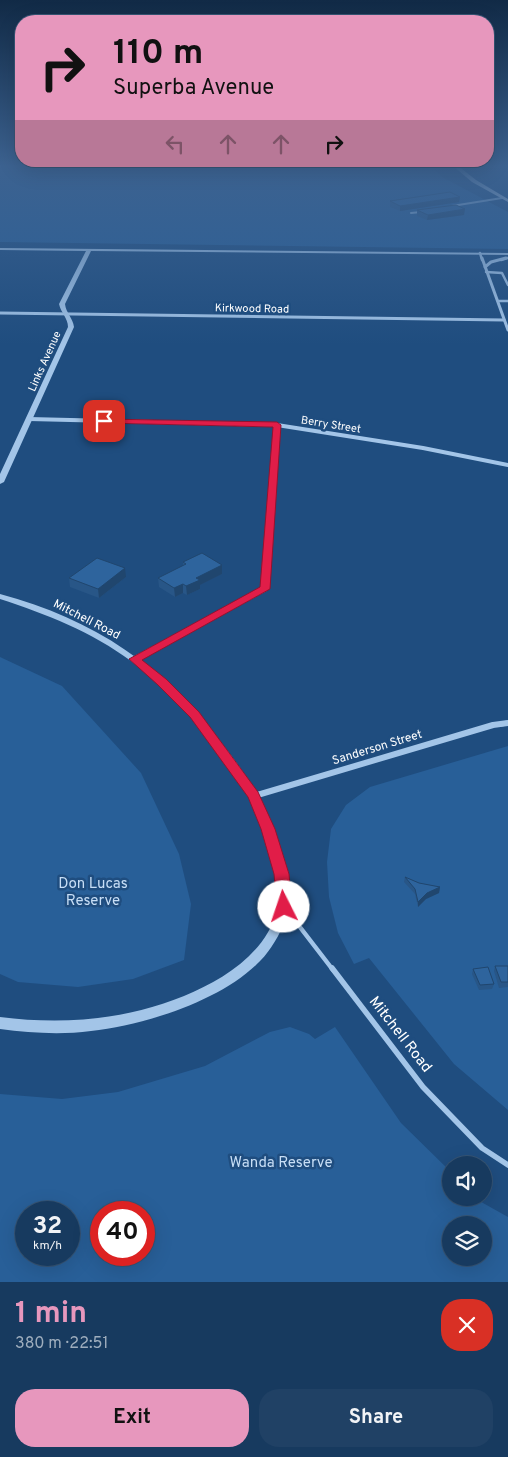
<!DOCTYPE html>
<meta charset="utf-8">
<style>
:root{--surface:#173a5f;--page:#204165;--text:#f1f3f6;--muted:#9eadbd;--line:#365474;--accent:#e797bd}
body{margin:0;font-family:Overpass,sans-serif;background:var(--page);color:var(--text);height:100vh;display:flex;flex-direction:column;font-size:19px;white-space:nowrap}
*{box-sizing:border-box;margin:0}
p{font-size:16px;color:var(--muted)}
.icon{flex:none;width:28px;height:28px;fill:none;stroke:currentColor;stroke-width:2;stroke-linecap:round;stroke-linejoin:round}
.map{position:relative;height:1282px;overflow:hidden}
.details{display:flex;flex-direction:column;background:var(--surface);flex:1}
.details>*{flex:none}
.hud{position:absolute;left:15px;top:15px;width:479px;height:152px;border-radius:20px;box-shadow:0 5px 20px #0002,0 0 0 1px var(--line);background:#e797bd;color:#111;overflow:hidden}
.fabs{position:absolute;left:442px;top:1156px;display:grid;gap:10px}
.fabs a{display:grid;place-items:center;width:50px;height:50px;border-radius:50%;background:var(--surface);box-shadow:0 5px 20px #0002,0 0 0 1px var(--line);font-size:25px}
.speed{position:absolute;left:15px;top:1201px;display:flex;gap:10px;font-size:25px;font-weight:700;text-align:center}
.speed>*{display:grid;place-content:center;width:65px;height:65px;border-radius:50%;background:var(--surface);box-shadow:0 5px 20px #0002,0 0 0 1px var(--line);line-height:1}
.speed small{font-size:12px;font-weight:400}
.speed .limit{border:8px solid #d22;background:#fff;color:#111}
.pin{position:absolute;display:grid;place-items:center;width:42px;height:42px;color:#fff;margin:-21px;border-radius:10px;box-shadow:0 2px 8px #0006}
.me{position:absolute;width:55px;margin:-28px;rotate:356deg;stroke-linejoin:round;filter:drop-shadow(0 0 4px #0008)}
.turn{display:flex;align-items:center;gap:18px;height:105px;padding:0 15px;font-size:22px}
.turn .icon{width:65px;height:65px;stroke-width:2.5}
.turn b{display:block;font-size:35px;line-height:42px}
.lanes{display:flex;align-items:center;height:48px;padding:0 15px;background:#0003;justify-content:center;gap:25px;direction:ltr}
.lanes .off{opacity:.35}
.round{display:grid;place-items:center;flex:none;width:52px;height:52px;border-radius:20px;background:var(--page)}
.headline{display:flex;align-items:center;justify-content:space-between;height:85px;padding:0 15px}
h1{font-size:30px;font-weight:700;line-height:38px;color:var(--accent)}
.primary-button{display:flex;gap:10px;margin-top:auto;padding:10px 15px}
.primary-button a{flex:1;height:58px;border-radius:20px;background:var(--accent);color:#111;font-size:20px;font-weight:700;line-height:58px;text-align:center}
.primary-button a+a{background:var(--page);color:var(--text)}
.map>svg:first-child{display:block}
</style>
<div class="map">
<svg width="508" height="1282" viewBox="0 0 508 1282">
<rect width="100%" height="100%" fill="#1f4d7f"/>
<g fill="#285f98" fill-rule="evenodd">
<polygon points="0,165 429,165 442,177 508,212 508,249 0,242"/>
<polygon points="0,657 62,686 141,773 179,854 191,904 184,960 133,979 78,987 18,982 0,974"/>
<polygon points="508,746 508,1110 454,1064 369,958 354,964 338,933 329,897 327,862 331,829 346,805 370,787"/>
<path d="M290 1027 309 1034 315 1039 335 1027 401 1123 451 1172V1198H477L483 1203 508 1217V1282H0V1094L62 1099 118 1092 205 1066 270 1032ZM69 1212V1255H26V1212ZM144 1212V1255H101V1212ZM451 1225H484V1258H451Z"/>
</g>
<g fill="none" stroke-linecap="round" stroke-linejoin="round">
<g stroke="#a3c5e8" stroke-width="2">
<polyline points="452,206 502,198"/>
<polyline points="411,213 421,212"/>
</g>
<g stroke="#a3c5e8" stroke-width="2.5">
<polyline points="486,272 502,273 508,285"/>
<polyline points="498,301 508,301"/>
</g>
<polyline stroke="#a3c5e8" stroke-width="4.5" points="286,909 333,970"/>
<polyline stroke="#a3c5e8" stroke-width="5.5" points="332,968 423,1087 482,1148 508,1165"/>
<g stroke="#a3c5e8" stroke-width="2.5">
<polyline points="480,253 482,260"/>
<polyline points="501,260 508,258"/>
</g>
<g stroke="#a3c5e8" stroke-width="3">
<polyline points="482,258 508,330"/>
<polyline points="485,267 491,262 506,258"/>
<polyline points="0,313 504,320"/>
</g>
<g stroke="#a3c5e8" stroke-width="4">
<polyline points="29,419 277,425 423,448 508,465"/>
<polyline points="269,531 277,425"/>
</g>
<g stroke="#a3c5e8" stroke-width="5">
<polyline points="134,659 265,589 269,529"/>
<polyline points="501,724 508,723"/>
</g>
<polyline stroke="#a3c5e8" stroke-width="6" points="254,796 493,725 508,723"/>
<g fill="#a3c5e8" fill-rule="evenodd">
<path d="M0 248 508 253V255L91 251 65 304C66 313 73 318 74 327L4 482 0 484V474L68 327C68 318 61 313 59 304L86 251 0 250Z"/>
<path d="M0 594C94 619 165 667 223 745 247 775 263 801 276 838 283 859 293 884 290 908 289 914 285 920 283 926 276 941 268 954 256 965 217 1002 144 1025 91 1031 61 1035 30 1033 0 1029V1017C63 1025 125 1020 184 996 223 980 265 954 277 911 282 894 276 874 271 858 265 837 258 816 249 797 242 784 233 773 225 762 199 724 169 688 131 661 92 632 46 614 0 599Z"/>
</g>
<polygon fill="#cee1f6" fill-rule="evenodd" points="457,165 476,180 508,199 508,202 472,182 452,165"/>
</g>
<g fill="#285687">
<polygon points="460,197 459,202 400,211 390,207 390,201"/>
<polygon points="417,210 464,215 427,220 417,216"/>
<polygon points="183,562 222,565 222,574 200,585 200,589 187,595 183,593 175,597 159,587 158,578 183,566"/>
<polygon points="126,577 99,598 70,587 69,578"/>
<polygon points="405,877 419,883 440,887 439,893 426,899 418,907 415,894 404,882"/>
<polygon points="495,966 508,966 508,987 499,988 494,971"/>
<polygon points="473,969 494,984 492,989 479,990 472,974"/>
</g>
<g fill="#20466e">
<polygon points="460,197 459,202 400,211 400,206"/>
<polygon points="465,209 464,215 427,220 428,215"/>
<polygon points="222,565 222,574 200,585 200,589 187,595 186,586 196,578"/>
<polygon points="125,568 126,577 99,598 98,589"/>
<polygon points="183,584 183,593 175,597 174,588"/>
<polygon points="440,887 439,893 426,899 418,907 418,902 427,893"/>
</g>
<g fill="#2e649d" stroke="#20466e">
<polygon points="450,192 460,197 400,206 390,201"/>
<polygon points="456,205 465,209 428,215 417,210"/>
<polygon points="202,553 222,565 196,578 200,580 186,586 183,584 174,588 158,578 186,564 183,562"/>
<polygon points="97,558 125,568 98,589 69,578"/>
<polygon points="405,877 419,883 440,887 427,893 418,902 415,889"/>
<polygon points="495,966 508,966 508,982 501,982"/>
<polygon points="488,967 494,984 480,985 473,969"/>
</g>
<linearGradient id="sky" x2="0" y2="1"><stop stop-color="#112a46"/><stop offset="0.48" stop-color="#3c6290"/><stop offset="1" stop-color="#3c6290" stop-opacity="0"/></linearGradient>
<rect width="508" height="345" fill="url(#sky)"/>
<polygon fill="#e11d48" stroke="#92132f" points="101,419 277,422 281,425 270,589 142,660 166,679 199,712 258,792 275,829 289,874 292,907 290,911 284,913 279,911 277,907 274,874 261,829 248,797 190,717 158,685 129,659 260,587 273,427 104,423 101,423"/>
<g text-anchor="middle" stroke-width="5" stroke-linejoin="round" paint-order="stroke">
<g font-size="11" fill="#fff" stroke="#1f4d7f">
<text transform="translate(252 308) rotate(1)" y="4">Kirkwood Road</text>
<text transform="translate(44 361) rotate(-66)" y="4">Links Avenue</text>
<text transform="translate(331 424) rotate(9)" y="4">Berry Street</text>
</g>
<g font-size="12" fill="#fff" stroke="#1f4d7f">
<text transform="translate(87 619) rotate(27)" y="4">Mitchell Road</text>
<text transform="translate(377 747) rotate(-17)" y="4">Sanderson Street</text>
</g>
<g font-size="15" fill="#c7def6" stroke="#1f4d7f">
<text x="93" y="888">Don Lucas<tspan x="93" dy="17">Reserve</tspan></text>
<text x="281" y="1167">Wanda Reserve</text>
</g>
<g font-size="15" fill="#fff" stroke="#1f4d7f">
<text transform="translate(401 1034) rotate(52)" y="5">Mitchell Road</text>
</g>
</g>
</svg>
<div class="fabs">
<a><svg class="icon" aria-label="sound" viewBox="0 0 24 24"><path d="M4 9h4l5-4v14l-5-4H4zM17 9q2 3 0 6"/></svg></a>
<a><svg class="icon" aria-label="layers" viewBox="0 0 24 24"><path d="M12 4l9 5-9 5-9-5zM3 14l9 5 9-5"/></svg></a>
</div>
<div class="speed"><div>32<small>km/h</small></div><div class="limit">40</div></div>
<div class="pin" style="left:104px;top:421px;background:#d93025"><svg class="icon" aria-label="arrive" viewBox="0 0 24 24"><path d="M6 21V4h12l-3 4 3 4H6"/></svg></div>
<svg class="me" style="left:284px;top:907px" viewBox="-20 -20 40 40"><circle r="19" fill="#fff"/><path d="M0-13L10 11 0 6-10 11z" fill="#e11d48"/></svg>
<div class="hud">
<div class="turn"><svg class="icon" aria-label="right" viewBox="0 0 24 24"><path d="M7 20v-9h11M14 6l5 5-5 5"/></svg><div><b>110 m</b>Superba Avenue</div></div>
<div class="lanes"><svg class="icon off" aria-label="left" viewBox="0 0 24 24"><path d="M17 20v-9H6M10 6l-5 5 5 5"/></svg><svg class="icon off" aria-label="ahead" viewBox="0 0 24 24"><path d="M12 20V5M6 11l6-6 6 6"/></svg><svg class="icon off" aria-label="ahead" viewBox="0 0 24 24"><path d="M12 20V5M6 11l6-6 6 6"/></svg><svg class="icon" aria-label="right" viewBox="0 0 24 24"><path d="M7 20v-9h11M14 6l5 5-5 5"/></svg></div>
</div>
</div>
<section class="details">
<div class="headline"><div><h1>1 min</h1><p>380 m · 22:51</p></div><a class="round" style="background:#d93025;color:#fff"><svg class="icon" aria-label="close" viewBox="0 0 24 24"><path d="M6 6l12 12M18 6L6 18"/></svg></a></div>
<div class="primary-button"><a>Exit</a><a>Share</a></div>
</section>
